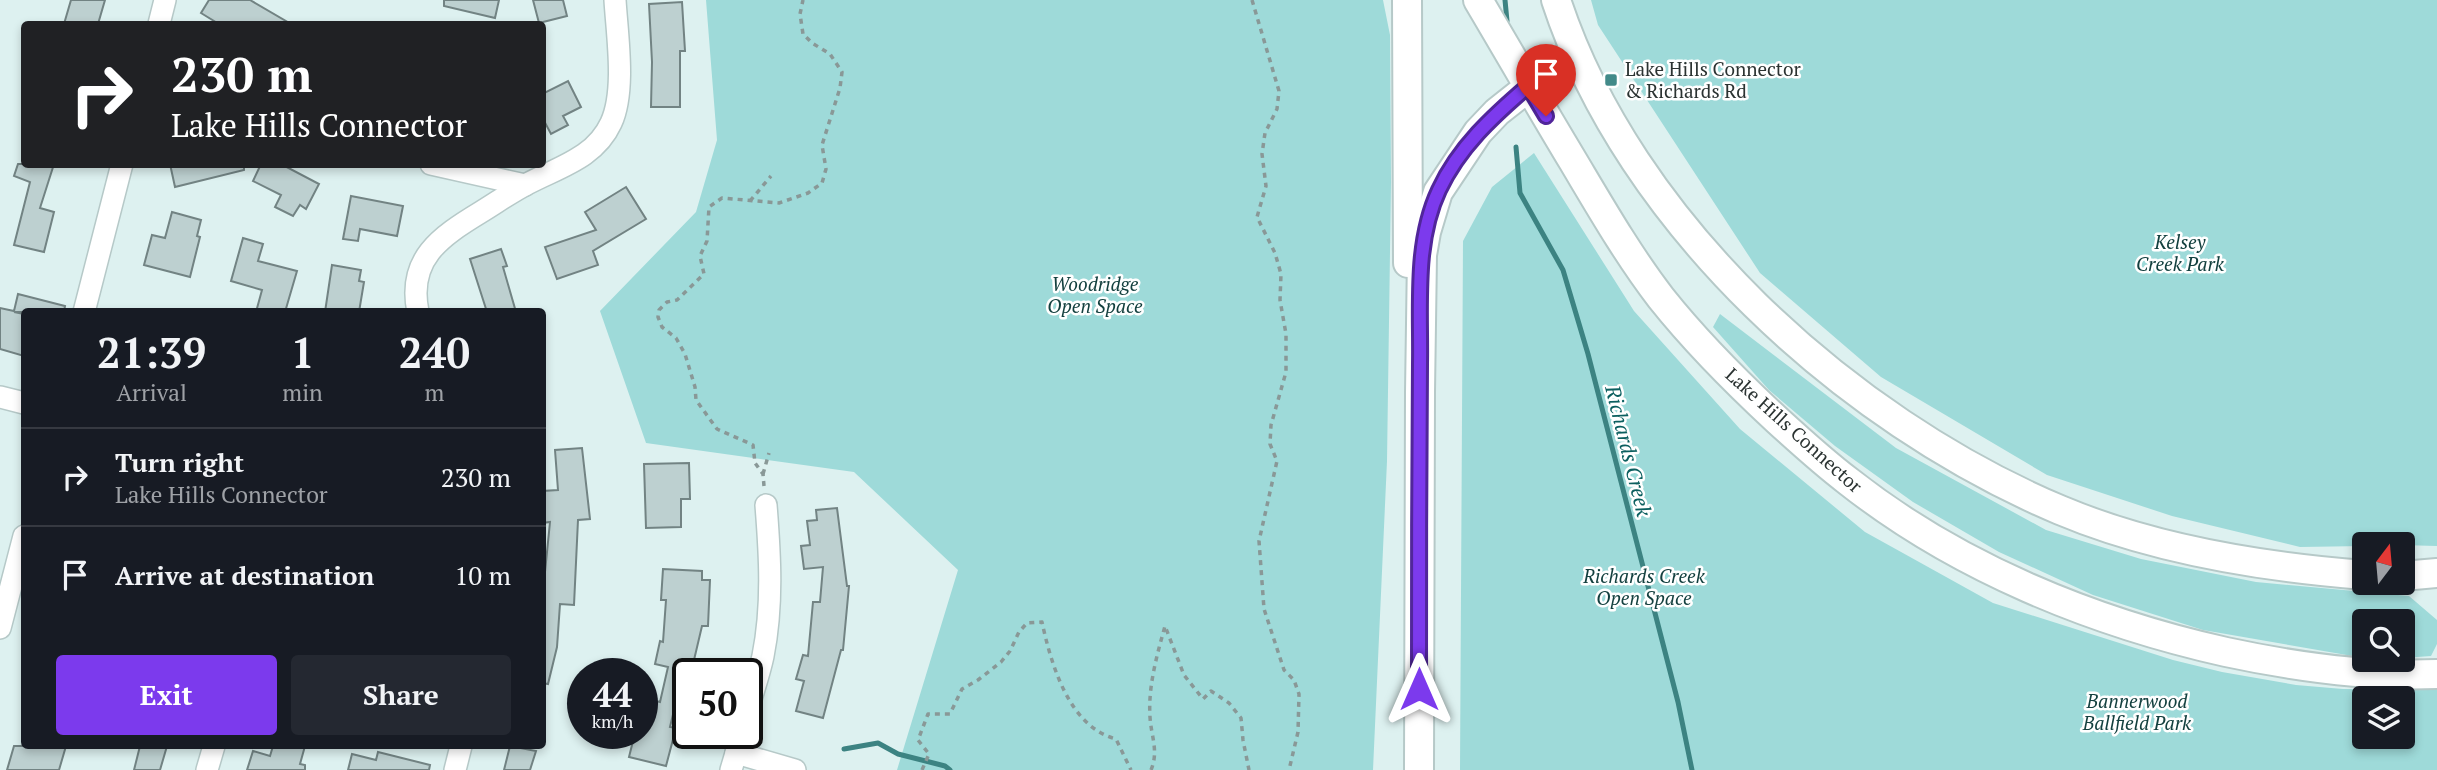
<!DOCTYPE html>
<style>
:root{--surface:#171b24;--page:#242831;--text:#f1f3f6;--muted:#9ea1a6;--line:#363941;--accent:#7c3aed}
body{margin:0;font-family:"PT Serif",serif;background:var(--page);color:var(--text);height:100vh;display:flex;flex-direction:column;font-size:26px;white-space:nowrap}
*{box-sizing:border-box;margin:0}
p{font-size:23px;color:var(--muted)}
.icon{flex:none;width:38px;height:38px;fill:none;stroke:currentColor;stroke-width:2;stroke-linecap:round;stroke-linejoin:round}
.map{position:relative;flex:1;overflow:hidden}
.drawer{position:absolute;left:21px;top:308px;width:525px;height:441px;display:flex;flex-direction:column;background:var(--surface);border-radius:7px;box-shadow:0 4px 10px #0003}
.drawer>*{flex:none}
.top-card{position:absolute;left:21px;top:21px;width:525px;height:147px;border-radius:7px;box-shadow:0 4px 10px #0003;background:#202124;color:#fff;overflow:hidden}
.needle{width:46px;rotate:16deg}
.controls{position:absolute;left:2352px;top:532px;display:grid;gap:14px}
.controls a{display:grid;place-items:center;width:63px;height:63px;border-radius:7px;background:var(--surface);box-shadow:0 4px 10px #0003;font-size:35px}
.speed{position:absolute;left:567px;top:658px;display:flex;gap:14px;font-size:35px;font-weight:700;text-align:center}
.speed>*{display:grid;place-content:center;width:91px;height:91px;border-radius:50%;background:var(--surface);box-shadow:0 4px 10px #0003;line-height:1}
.speed small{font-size:18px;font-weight:400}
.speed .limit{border:4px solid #111;border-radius:10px;background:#fff;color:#111}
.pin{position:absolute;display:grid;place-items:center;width:60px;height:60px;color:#fff;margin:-72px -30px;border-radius:50% 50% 50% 0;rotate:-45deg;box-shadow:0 0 7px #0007}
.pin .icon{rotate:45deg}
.me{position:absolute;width:77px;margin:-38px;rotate:0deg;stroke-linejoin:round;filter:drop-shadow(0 0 5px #0008)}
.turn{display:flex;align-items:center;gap:24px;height:147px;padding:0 35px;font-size:32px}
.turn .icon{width:91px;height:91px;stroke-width:2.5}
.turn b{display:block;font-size:49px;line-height:60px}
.eta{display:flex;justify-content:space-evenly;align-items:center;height:119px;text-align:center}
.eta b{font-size:42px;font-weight:700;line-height:49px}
.primary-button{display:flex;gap:14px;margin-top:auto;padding:14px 35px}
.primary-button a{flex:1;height:80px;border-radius:7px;background:var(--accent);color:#fff;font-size:28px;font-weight:700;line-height:80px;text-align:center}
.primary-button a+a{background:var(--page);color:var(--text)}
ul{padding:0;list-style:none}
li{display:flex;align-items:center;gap:21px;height:98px;padding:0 35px;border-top:2px solid var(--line)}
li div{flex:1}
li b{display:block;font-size:26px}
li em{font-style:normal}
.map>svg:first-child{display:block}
</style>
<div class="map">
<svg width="2437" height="770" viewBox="0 0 2437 770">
<rect width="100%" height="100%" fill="#ddf1f0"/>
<g fill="#9edad9" fill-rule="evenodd">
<polygon points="706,0 1383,0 1390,35 1391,182 1387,461 1373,770 897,770 958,570 854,472 646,443 600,311 696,212 717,140"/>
<polygon points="1591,0 2437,0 2437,546 2364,544 2364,546 2300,547 2172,516 2047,475 1881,377 1760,273 1598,25"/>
<path d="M1534 153 1634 311 1740 429 1865 532 1993 603 2173 660 2222 672 2296 685 2343 689 2437 690V770H1460L1463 241 1492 187ZM2403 698V737H2364V698Z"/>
<polygon points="1720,314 1896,448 2046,530 2141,559 2256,582 2409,596 2437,620 2437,644 2431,656 2403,658 2403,621 2364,621 2364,658 2203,630 2093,595 1999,552 1913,502 1835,446 1769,390 1713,327"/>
</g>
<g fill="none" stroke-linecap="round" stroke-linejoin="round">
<g stroke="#3c8382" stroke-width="5">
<polyline points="1505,0 1507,21"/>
<polyline points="1516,147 1520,193 1563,270 1588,354 1678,702 1692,770"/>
<polyline points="844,749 878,743 898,754 945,766 950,770"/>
</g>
</g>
<g fill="#bdd0d0" stroke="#728383" stroke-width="2">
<polygon points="71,0 105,0 98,24 64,24"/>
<polygon points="209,0 250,0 291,24 219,24 201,13"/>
<polygon points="444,0 499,0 495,18 444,6"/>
<polygon points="533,0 563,0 567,16 539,23"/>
<polygon points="682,2 685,51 680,51 680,107 651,107 652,62 649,4"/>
<polygon points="568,81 581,107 563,116 568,125 551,134 542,117 542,94"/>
<polygon points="18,164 54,164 40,208 54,212 44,252 14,245 30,182 14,176"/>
<polygon points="170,164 244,164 244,170 175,187"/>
<polygon points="261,164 281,164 319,184 306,209 300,205 293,216 275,207 281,195 253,181"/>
<polygon points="626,187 646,219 593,251 598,265 557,279 545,247 596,230 585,212"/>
<polygon points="351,196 403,206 397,236 360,229 358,241 343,239"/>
<polygon points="172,212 201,220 197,236 200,237 190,277 144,265 152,235 165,238"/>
<polygon points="243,238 263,244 258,261 297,271 285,312 256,312 262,290 231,281"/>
<polygon points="501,249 507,266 503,267 516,312 487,312 470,259"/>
<polygon points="332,265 361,270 359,281 364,282 359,312 325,312"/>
<polygon points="18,294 65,306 64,312 14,312 24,314 24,356 0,349 0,308 14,311"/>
<polygon points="582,448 590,519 578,520 574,605 560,604 557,647 548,684 542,683 542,602 550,522 542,523 542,491 558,490 555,450"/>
<polygon points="689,463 690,499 681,499 681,527 646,528 644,464"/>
<polygon points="837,508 847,586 849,586 843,650 841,650 823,718 796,711 804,681 796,679 803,655 808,656 813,602 820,602 823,567 804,569 801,546 810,545 807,521 817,520 816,510"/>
<polygon points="663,569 702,571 702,580 710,580 708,626 702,626 694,660 726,667 726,674 688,674 688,696 678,694 670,727 676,728 666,766 629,757 635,733 642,733 644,698 660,702 668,667 655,664 660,641 663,642 666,600 661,600"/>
<polygon points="14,746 66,746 59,770 7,770"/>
<polygon points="140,746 167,746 160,770 134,770"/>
<polygon points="273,746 305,746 300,764 305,765 305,770 247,770 253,751 270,756"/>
<polygon points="510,746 536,751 530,770 504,770"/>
<polygon points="378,752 430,765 429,770 348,770 352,754 376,760"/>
</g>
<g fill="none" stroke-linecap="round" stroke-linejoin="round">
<g stroke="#b6c9c8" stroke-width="24">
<g id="street">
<polyline points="159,24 165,0"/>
<polyline points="431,164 525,185"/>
<polyline points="84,312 122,164"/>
<path d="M418 312C407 259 440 237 481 212 496 203 511 192 527 184 559 167 595 158 611 123 626 91 617 34 615 0"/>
<polyline points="0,397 24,403"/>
<polyline points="0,628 24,536"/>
<path d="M747 713C752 694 759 675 763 656 773 606 770 555 766 505"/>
<polyline points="736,753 795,770"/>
<polyline points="207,770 214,746"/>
<polyline points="455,770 461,746"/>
<polyline points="731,770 742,733"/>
</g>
</g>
<g stroke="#b6c9c8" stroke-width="32">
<g id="secondary">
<polyline points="1407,0 1408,263"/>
<path d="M1478 0C1510 54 1541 108 1573 161 1601 208 1628 255 1661 298 1696 342 1736 382 1777 420 1800 441 1823 462 1848 481 1957 567 2092 622 2226 652 2296 667 2366 677 2437 674"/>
<path d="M1556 0C1629 223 1846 420 2060 510 2155 550 2262 567 2364 575"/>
<polyline points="2403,576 2437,573"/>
<polyline points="1419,770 1420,392 1422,255 1426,232 1438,192 1478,132 1497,112 1574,51"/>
</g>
</g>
<g stroke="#899897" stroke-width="3.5" stroke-dasharray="5 5" stroke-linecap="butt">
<polyline points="1252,0 1279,91 1277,109 1265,133 1262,154 1266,186 1257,217 1275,253 1281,274 1280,300 1286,334 1286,372 1271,425 1270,444 1277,461 1259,541 1264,609 1284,670 1294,680 1299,694 1298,732 1289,770"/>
<polyline points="750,201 771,176"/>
<polyline points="763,474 769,453"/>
<polyline points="764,486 763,474 755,463 753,445 717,429 696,400 695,387 685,354 676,338 662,327 658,317 659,310 667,302 677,300 704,274 700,256 707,241 709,207 722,198 779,203 808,193 822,183 826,169 822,145 840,88 842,72 830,54 812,43 803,34 800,14 803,0"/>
<path d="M922 770 929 754 918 740 928 714H950L962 689 978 680 1001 662 1010 651 1019 632 1027 623 1042 622C1051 664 1069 727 1116 739L1131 770"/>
<path d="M1151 770C1159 751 1151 736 1150 717 1148 686 1157 655 1165 626L1184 675 1203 699 1211 691 1229 703 1241 718 1243 740 1249 770"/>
</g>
<use href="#street" stroke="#fff" stroke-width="21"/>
<use href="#secondary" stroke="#fff" stroke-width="28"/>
</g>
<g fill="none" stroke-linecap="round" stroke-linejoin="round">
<g stroke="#51269a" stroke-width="18">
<path id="route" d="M1419 689C1419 581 1419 472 1420 364 1421 307 1414 243 1439 190 1459 147 1493 116 1528 86L1546 116"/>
</g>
<use href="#route" stroke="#7c3aed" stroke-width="12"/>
</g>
<rect fill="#428a89" stroke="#fff" stroke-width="2.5" x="1604" y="73" width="14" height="14" rx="3.5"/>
<g text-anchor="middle" stroke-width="5" stroke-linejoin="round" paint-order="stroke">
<g font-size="19" fill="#2b3332" stroke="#fff" text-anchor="start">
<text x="1625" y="76">Lake Hills Connector<tspan x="1625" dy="22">&amp; Richards Rd</tspan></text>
</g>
<g font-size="19" font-style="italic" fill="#13403f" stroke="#fff">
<text x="2180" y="249">Kelsey<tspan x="2180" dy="22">Creek Park</tspan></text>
<text x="1095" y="291">Woodridge<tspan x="1095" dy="22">Open Space</tspan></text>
<text x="1644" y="583">Richards Creek<tspan x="1644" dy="22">Open Space</tspan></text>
<text x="2137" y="708">Bannerwood<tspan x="2137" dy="22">Ballfield Park</tspan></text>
</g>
<g font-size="19" fill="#2b3332" stroke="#fff">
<text transform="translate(1794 430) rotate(42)" y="7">Lake Hills Connector</text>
</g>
<g font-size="21" font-style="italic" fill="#0b5f5f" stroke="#fff">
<text transform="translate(1628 451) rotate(76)" y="7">Richards Creek</text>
</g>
</g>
</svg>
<div class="controls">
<a><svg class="needle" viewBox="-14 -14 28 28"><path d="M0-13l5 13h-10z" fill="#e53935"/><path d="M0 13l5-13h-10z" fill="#9ea1a6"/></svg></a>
<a><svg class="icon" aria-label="search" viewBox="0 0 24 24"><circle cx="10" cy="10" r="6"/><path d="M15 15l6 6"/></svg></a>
<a><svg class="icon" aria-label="layers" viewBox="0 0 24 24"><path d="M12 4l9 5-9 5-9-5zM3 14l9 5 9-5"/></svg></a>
</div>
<div class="speed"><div>44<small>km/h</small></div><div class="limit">50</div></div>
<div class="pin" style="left:1546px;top:116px;background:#d93025"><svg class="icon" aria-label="arrive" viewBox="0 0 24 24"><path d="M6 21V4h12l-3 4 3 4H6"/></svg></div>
<svg class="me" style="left:1419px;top:689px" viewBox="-20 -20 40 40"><path d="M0-17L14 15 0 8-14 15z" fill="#7c3aed" stroke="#fff" stroke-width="4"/></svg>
<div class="top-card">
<div class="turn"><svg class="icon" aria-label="right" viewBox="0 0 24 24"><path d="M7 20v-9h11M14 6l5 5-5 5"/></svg><div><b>230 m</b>Lake Hills Connector</div></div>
</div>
<section class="drawer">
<div class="eta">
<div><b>21:39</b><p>Arrival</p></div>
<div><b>1</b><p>min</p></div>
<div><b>240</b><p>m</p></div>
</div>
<ul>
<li><svg class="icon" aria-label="right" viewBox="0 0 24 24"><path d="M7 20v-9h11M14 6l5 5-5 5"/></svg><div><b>Turn right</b><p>Lake Hills Connector</p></div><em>230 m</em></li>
<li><svg class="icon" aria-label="arrive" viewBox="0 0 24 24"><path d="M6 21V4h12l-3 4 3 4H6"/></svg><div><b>Arrive at destination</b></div><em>10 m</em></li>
</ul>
<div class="primary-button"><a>Exit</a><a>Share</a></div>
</section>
</div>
